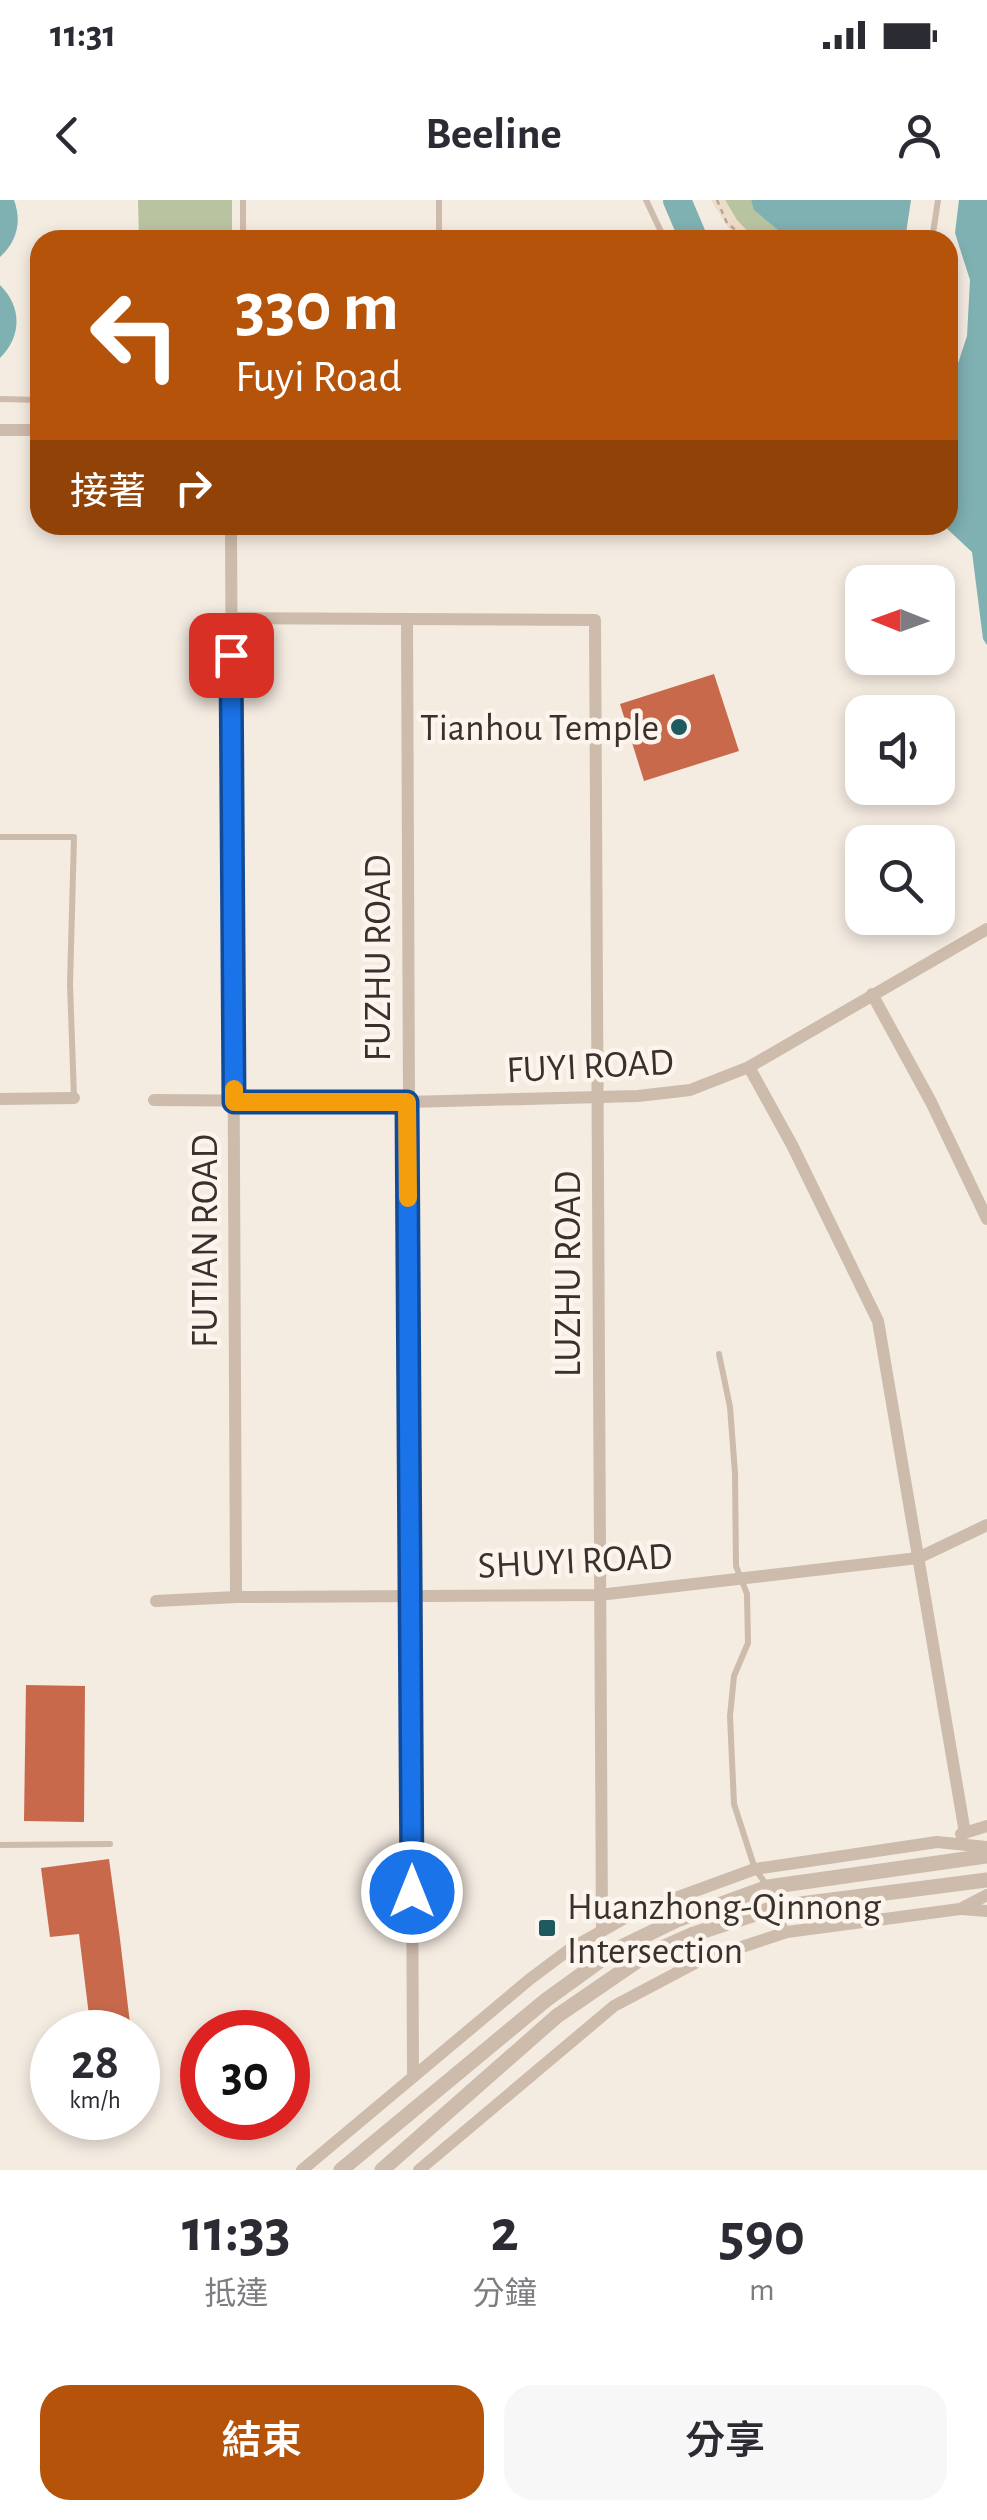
<!DOCTYPE html>
<html lang="zh-TW">
<meta charset="utf-8">
<style>
:root{--surface:#fff;--page:#f7f7f7;--text:#2b2b33;--muted:#7c7c81;--accent:#b45309}
body{margin:0;font-family:"Alegreya Sans","Noto Sans TC",sans-serif;background:var(--page);color:var(--text);height:100vh;display:flex;flex-direction:column;font-size:38px;white-space:nowrap}
*{box-sizing:border-box;margin:0}
p{font-size:32px;color:var(--muted)}
.icon{flex:none;width:55px;height:55px;fill:none;stroke:currentColor;stroke-width:2;stroke-linecap:round;stroke-linejoin:round}
.map{position:relative;height:1970px;overflow:hidden}
.details{display:flex;flex-direction:column;background:var(--surface);flex:1}
.details>*{flex:none}
.guide{position:absolute;left:30px;top:30px;width:928px;height:305px;border-radius:30px;box-shadow:0 5px 15px #0003;background:#b45309;color:#fff;overflow:hidden}
.needle{width:65px;rotate:271deg}
.buttons{position:absolute;left:845px;top:365px;display:grid;gap:20px}
.buttons a{display:grid;place-items:center;width:110px;height:110px;border-radius:20px;background:var(--surface);box-shadow:0 5px 15px #0003;font-size:50px}
.speed{position:absolute;left:30px;top:1810px;display:flex;gap:20px;font-size:50px;font-weight:700;text-align:center}
.speed>*{display:grid;place-content:center;width:130px;height:130px;border-radius:50%;background:var(--surface);box-shadow:0 5px 15px #0003;line-height:1}
.speed small{font-size:25px;font-weight:400}
.speed .limit{border:15px solid #d22;background:#fff;color:#111}
.pin{position:absolute;display:grid;place-items:center;width:85px;height:85px;color:#fff;margin:-42px;border-radius:20px;box-shadow:0 5px 15px #0006}
.me{position:absolute;width:110px;margin:-55px;rotate:0deg;stroke-linejoin:round;filter:drop-shadow(0 0 8px #0008)}
.turn{display:flex;align-items:center;gap:35px;height:210px;padding:0 40px;font-size:45px}
.turn .icon{width:130px;height:130px;stroke-width:2.5}
.turn b{display:block;font-size:70px;line-height:85px}
.then{display:flex;align-items:center;height:95px;padding:0 40px;background:#0003;gap:20px;font-size:38px}
.eta{display:flex;justify-content:space-evenly;align-items:center;height:170px;text-align:center}
.eta b{font-size:60px;font-weight:600;line-height:70px}
.button{display:flex;gap:20px;margin-top:auto;padding:20px 40px}
.button a{flex:1;height:115px;border-radius:30px;background:var(--accent);color:#fff;font-size:40px;font-weight:600;line-height:115px;text-align:center}
.button a+a{background:var(--page);color:var(--text)}
.status{display:flex;justify-content:space-between;align-items:center;height:70px;padding:0 50px;background:var(--surface);direction:ltr}
.status svg{height:28px;fill:currentColor}
header{display:flex;justify-content:space-between;align-items:center;height:130px;padding:0 40px;background:var(--surface);font-size:45px;font-weight:600}
.map>svg:first-child{display:block}
</style>
<div class="status"><b>11:31</b><svg viewBox="0 0 49 12"><path d="M0 12V9h3v3zM5 12V6h3v6zM10 12V3h3v9zM15 12V0h3v12zM26 1h20v11H26zM47 4h2v5h-2z"/></svg></div>
<header><svg class="icon" aria-label="back" viewBox="0 0 24 24"><path d="M15 5l-7 7 7 7"/></svg>Beeline<svg class="icon" aria-label="person" viewBox="0 0 24 24"><circle cx="12" cy="8" r="4"/><path d="M4 21q1-7 8-7t8 7"/></svg></header>
<div class="map">
<svg width="987" height="1970" viewBox="0 0 987 1970">
<rect width="100%" height="100%" fill="#f4ebe1"/>
<g fill="#b8c4a0">
<polygon points="138,0 232,0 232,40 139,40"/>
<polygon points="725,0 751,0 755,10 790,40 756,40 737,21"/>
</g>
<polygon fill="#ecdcc8" points="711,0 725,0 737,20 756,40 736,40"/>
<g fill="#7fb0b2">
<path d="M0 0H14C22 22 17 41 0 57Z"/>
<polygon points="751,0 911,0 905,40 790,40 754,10"/>
<polygon points="959,0 987,0 987,445 983,439 972,352 943,325 948,325 948,194 967,136 970,80 955,33"/>
<path d="M0 85C22 107 22 136 0 158Z"/>
</g>
<g fill="none" stroke-linecap="round" stroke-linejoin="round">
<polyline stroke="#7fb0b2" stroke-width="28" points="677,0 694,40"/>
</g>
<g fill="#c8694b">
<polygon points="714,474 739,551 644,581 620,504"/>
<polygon points="26,1485 85,1486 84,1622 24,1621"/>
<polygon points="109,1659 120,1739 131,1832 91,1832 79,1734 50,1737 41,1668"/>
</g>
<g fill="none" stroke-linecap="round" stroke-linejoin="round">
<polyline stroke="#b9a596" stroke-width="2.5" stroke-dasharray="5 5" stroke-linecap="butt" points="717,0 727,23 748,40"/>
<g stroke="#cdbbac" stroke-width="6">
<polyline points="439,0 439,40"/>
<polyline points="646,0 665,40"/>
<polyline points="243,40 243,0"/>
<polyline points="932,40 938,0"/>
<polyline points="0,199 40,200"/>
<polyline points="0,637 74,637 70,784 74,897"/>
<polyline points="719,1154 730,1207 735,1273 736,1366 747,1394 748,1443 734,1476 730,1516 734,1604 755,1669 768,1687 786,1730"/>
<polyline points="0,1645 110,1644"/>
</g>
<g stroke="#cdbbac" stroke-width="12">
<polyline points="0,230 40,230"/>
<polyline points="231,325 236,1397"/>
<polyline points="231,418 595,420 602,1729"/>
<polyline points="407,419 413,1877"/>
<polyline points="872,794 931,902 987,1019"/>
<polyline points="749,867 792,945 878,1121 965,1633"/>
<polyline points="0,899 74,898"/>
<polyline points="154,900 407,902 638,896 690,890 749,867 987,729"/>
<polyline points="156,1401 236,1397 599,1395 918,1358 987,1325"/>
<polyline points="961,1634 987,1626"/>
<polyline points="962,1709 987,1711"/>
<polyline points="302,1970 530,1779 570,1749 632,1714 755,1669 937,1642 987,1647"/>
<polyline points="419,1970 614,1806 699,1761 787,1732 960,1709 987,1695"/>
</g>
<g stroke="#cdbbac" stroke-width="15">
<polyline points="341,1970 546,1800 615,1750 677,1720 768,1687 987,1656"/>
<polyline points="382,1970 557,1816 646,1755 691,1735 777,1707 987,1680"/>
</g>
</g>
<g fill="none" stroke-linecap="round" stroke-linejoin="round">
<g stroke="#114b97" stroke-width="25">
<polyline id="route" points="231,455 234,902 407,902 412,1692"/>
</g>
<use href="#route" stroke="#1a73e8" stroke-width="18"/>
<polyline stroke="#f59e0b" stroke-width="18" points="234,889 234,902 407,902 408,998"/>
</g>
<g fill="#1f5a5e" stroke="#fbf5ee" stroke-width="4">
<circle cx="679" cy="527" r="10"/>
<rect x="537" y="1718" width="20" height="20" rx="5"/>
</g>
<g text-anchor="middle" stroke-width="9" stroke-linejoin="round" paint-order="stroke">
<g font-size="38" fill="#3b302b" stroke="#fbf5ee" text-anchor="end">
<text x="659" y="540">Tianhou Temple</text>
<text x="567" y="1719" text-anchor="start">Huanzhong-Qinnong<tspan x="567" dy="44">Intersection</tspan></text>
</g>
<g font-size="38" fill="#3b302b" stroke="#fbf5ee">
<text transform="translate(377 758) rotate(-90)" y="13">FUZHU ROAD</text>
<text transform="translate(590 865) rotate(-3)" y="13">FUYI ROAD</text>
<text transform="translate(204 1041) rotate(-90)" y="13">FUTIAN ROAD</text>
<text transform="translate(567 1074) rotate(-90)" y="13">LUZHU ROAD</text>
<text transform="translate(575 1360) rotate(-3)" y="13">SHUYI ROAD</text>
</g>
</g>
</svg>
<div class="buttons">
<a><svg class="needle" viewBox="-14 -14 28 28"><path d="M0-13l5 13h-10z" fill="#e53935"/><path d="M0 13l5-13h-10z" fill="#7c7c81"/></svg></a>
<a><svg class="icon" aria-label="sound" viewBox="0 0 24 24"><path d="M4 9h4l5-4v14l-5-4H4zM17 9q2 3 0 6"/></svg></a>
<a><svg class="icon" aria-label="search" viewBox="0 0 24 24"><circle cx="10" cy="10" r="6"/><path d="M15 15l6 6"/></svg></a>
</div>
<div class="speed"><div>28<small>km/h</small></div><div class="limit">30</div></div>
<div class="pin" style="left:231px;top:455px;background:#d93025"><svg class="icon" aria-label="arrive" viewBox="0 0 24 24"><path d="M6 21V4h12l-3 4 3 4H6"/></svg></div>
<svg class="me" style="left:412px;top:1692px" viewBox="-20 -20 40 40"><circle r="17" fill="#1a73e8" stroke="#fff" stroke-width="3"/><path d="M0-11L8 9 0 5-8 9z" fill="#fff"/></svg>
<div class="guide">
<div class="turn"><svg class="icon" aria-label="left" viewBox="0 0 24 24"><path d="M17 20v-9H6M10 6l-5 5 5 5"/></svg><div><b>330 m</b>Fuyi Road</div></div>
<div class="then">接著<svg class="icon" aria-label="right" viewBox="0 0 24 24"><path d="M7 20v-9h11M14 6l5 5-5 5"/></svg></div>
</div>
</div>
<section class="details">
<div class="eta">
<div><b>11:33</b><p>抵達</p></div>
<div><b>2</b><p>分鐘</p></div>
<div><b>590</b><p>m</p></div>
</div>
<div class="button"><a>結束</a><a>分享</a></div>
</section>
